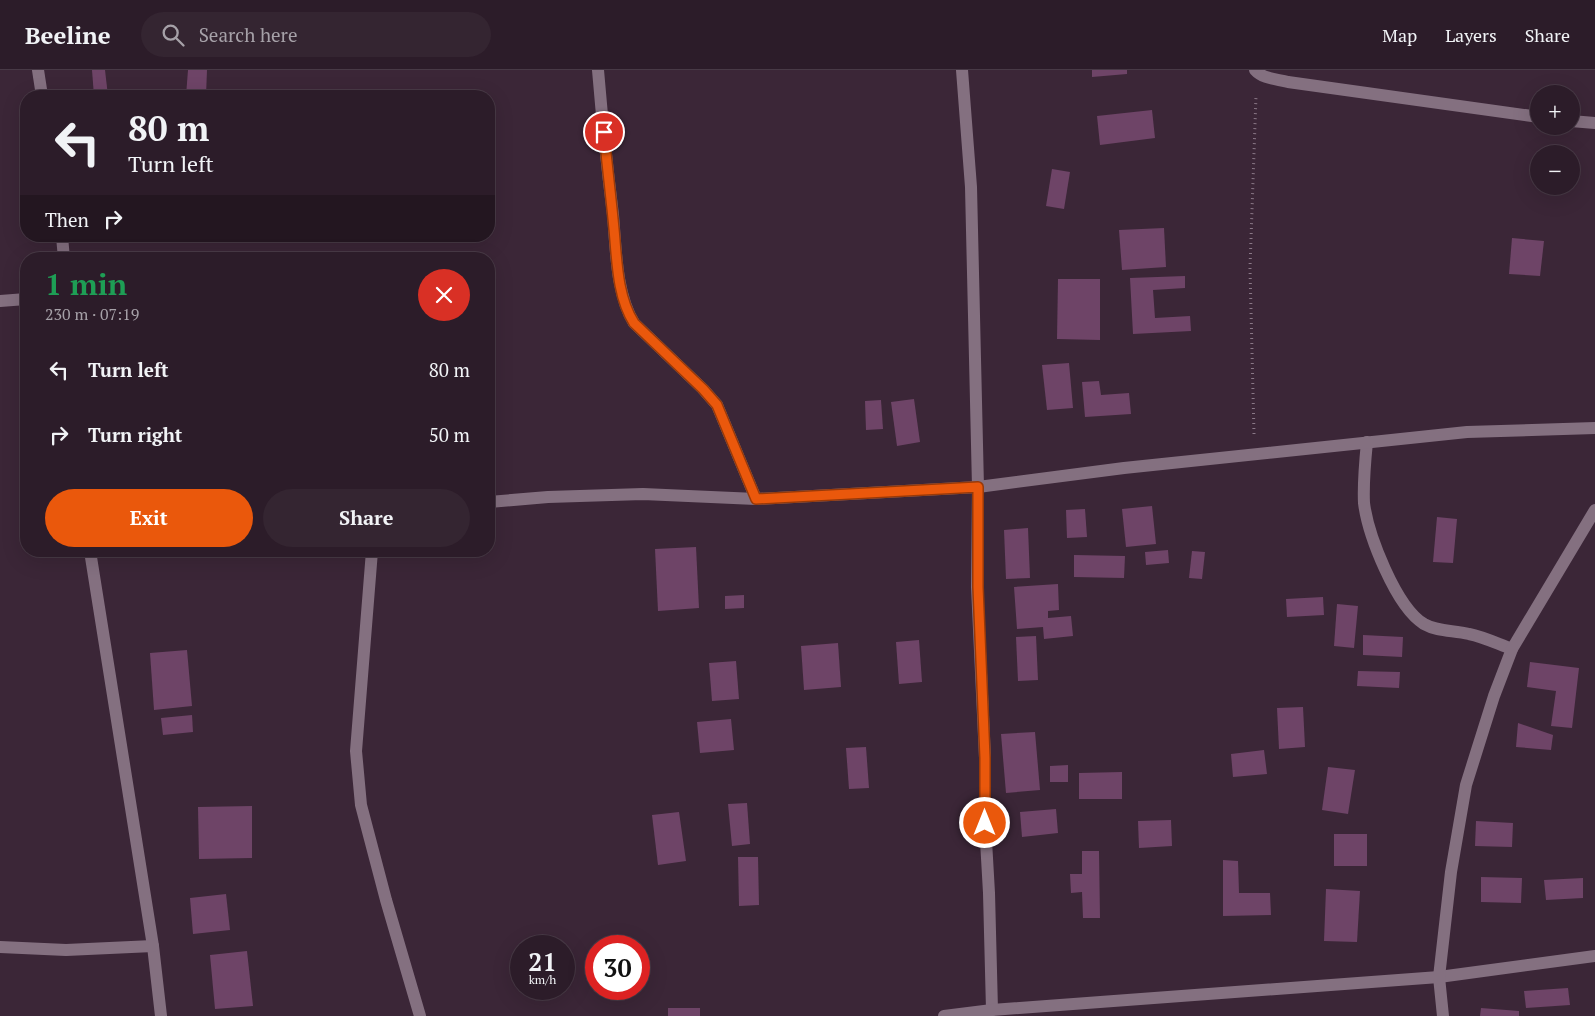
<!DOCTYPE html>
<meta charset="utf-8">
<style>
:root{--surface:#2c1c29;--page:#342531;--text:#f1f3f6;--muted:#a6a1a8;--line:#483a46;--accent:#ea580c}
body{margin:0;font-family:"PT Serif",serif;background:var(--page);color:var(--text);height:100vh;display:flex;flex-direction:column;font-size:19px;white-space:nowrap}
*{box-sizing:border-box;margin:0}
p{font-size:16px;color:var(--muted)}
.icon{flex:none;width:28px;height:28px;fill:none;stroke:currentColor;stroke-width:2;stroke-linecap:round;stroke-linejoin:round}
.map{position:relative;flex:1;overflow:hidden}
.side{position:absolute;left:20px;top:182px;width:475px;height:305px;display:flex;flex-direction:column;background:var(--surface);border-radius:20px;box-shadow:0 5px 20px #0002,0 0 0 1px var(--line)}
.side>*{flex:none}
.hud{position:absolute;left:20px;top:20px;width:475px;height:152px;border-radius:20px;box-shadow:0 5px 20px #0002,0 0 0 1px var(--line);background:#2c1c29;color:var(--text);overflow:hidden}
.tools{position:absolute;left:1530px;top:15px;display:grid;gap:10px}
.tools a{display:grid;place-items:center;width:50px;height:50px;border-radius:50%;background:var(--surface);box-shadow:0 5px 20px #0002,0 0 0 1px var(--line);font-size:25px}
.speed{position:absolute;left:510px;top:865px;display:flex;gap:10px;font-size:25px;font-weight:700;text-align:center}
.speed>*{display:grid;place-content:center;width:65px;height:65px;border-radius:50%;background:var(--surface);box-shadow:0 5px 20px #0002,0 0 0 1px var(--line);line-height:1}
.speed small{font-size:12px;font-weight:400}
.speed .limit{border:8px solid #d22;background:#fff;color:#111}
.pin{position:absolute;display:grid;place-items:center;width:42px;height:42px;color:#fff;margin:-21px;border:2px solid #fff;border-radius:50%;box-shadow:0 1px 5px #0007}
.me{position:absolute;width:55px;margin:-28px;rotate:0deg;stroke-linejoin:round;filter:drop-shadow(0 0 4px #0008)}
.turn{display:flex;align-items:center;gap:18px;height:105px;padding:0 25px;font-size:22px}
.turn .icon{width:65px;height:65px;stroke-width:2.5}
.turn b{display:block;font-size:35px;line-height:42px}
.then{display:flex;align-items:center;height:48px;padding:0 25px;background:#0003;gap:10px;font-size:19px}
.round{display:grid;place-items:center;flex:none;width:52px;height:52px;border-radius:26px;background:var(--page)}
.headline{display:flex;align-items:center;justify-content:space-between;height:85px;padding:0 25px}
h1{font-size:30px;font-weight:700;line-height:38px;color:#1e9e55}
.action{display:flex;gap:10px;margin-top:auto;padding:10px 25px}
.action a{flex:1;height:58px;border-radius:30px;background:var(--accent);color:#fff;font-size:20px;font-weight:700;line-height:58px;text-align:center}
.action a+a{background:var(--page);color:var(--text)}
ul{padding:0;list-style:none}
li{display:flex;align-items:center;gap:15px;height:65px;padding:0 25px}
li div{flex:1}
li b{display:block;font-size:19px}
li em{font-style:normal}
header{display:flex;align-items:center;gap:30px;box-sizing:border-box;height:70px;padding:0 25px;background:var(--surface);border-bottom:1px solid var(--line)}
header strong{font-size:24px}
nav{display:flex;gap:28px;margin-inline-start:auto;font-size:18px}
.search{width:350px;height:45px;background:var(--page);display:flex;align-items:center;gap:12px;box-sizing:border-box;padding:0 18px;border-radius:28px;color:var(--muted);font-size:19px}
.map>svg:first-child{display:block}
</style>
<header>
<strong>Beeline</strong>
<div class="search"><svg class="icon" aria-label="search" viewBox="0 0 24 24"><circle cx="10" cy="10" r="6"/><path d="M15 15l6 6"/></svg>Search here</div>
<nav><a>Map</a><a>Layers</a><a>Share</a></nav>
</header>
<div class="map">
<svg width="1595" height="946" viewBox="0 0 1595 946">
<rect width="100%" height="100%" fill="#3b2637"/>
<g fill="#6e4467">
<polygon points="92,0 105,0 108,26 94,26"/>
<polygon points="188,0 207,0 206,26 186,26"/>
<polygon points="1092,0 1127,0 1127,4 1092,7"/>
<polygon points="1152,40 1155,68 1100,75 1097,46"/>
<polygon points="1052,99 1070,102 1064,139 1046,136"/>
<polygon points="1164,158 1166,197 1122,200 1119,160"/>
<polygon points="1512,168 1544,171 1540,206 1509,204"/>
<polygon points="1185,206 1185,218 1153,220 1155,248 1190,246 1191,261 1133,264 1130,208"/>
<polygon points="1058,209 1100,209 1100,270 1057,269"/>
<polygon points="1069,293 1073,338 1047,340 1042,295"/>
<polygon points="1099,311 1101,325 1129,323 1131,344 1085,347 1082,312"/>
<polygon points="914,329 920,372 897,376 891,332"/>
<polygon points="881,330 883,359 866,360 865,331"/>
<polygon points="1152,436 1156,474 1126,477 1122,439"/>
<polygon points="1085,439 1087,467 1067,468 1066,440"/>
<polygon points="1437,447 1457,449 1453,493 1433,492"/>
<polygon points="1028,458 1030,508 1006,509 1004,460"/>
<polygon points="696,477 699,538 658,541 655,479"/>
<polygon points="1168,480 1169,493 1146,495 1145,482"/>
<polygon points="1192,481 1205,482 1202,509 1189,508"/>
<polygon points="1074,485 1125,486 1124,508 1074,507"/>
<polygon points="1058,514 1059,540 1048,541 1048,548 1071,546 1073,566 1044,569 1043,557 1017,559 1014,517"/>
<polygon points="744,525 744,538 725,539 725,526"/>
<polygon points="1323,527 1324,545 1287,547 1286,529"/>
<polygon points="1337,534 1358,536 1354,578 1334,576"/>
<polygon points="1363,565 1403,567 1402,587 1363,585"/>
<polygon points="1036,566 1038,610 1018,611 1016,567"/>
<polygon points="919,570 922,612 899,614 896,572"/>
<polygon points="838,573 841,617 804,620 801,576"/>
<polygon points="187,580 192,636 154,640 150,583"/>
<polygon points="736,591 739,629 712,631 709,593"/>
<polygon points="1530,592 1579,598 1572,658 1551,656 1556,621 1527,617"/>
<polygon points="1358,601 1400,602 1399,618 1357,616"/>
<polygon points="1303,637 1305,677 1279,679 1277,638"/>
<polygon points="192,645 193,662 163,665 161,648"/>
<polygon points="731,649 734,680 700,683 697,652"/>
<polygon points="1518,653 1553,665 1551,680 1516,677"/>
<polygon points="1035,662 1040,720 1006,723 1001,664"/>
<polygon points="866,677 869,718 849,719 846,678"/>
<polygon points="1264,680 1267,704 1233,707 1231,684"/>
<polygon points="1068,695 1068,712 1050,712 1050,696"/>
<polygon points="1328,697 1355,700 1348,744 1322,740"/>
<polygon points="1122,702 1122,729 1079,729 1079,703"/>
<polygon points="747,733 750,774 732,776 728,734"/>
<polygon points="252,736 252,788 199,789 198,737"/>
<polygon points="1056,739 1058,763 1022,767 1020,742"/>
<polygon points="679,742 686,791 658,795 652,745"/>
<polygon points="1171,750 1172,776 1139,778 1138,751"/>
<polygon points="1476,751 1513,753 1512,777 1475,776"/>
<rect x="1334" y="764" width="33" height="32"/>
<polygon points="1082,781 1099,781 1100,848 1083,848 1082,822 1071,823 1070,804 1082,804"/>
<polygon points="738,787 758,787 759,835 739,836"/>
<polygon points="1223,790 1238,791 1239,823 1270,823 1271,845 1223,846"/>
<polygon points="1481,807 1522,808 1521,833 1481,832"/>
<polygon points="1583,808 1583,828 1546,830 1544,810"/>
<polygon points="1326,819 1360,821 1357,872 1324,871"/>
<polygon points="226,824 230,860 193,864 190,828"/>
<polygon points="247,881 253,936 215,939 210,885"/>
<polygon points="1568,918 1570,935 1526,938 1524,921"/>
<rect x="668" y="938" width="32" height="8"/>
<polygon points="1481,938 1519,941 1519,946 1480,946"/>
</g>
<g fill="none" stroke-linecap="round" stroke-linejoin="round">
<polyline stroke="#8a7887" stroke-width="3" stroke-dasharray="1 4" stroke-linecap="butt" points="1254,364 1250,198 1256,26"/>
<g stroke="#847080" stroke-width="12">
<polyline points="38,0 42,26"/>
<path d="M598 0C602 48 607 97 613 145 616 179 616 224 634 253L703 319 717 335 756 429"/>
<polyline points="962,0 971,117 978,417 977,517 985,688 985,753 989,823 992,940"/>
<path d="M1255 0C1263 9 1277 9 1288 12L1539 47"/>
<polyline points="1571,51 1595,53"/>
<polyline points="62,166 64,189"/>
<polyline points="0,231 26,229"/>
<path d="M1367 372C1365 392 1363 413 1364 433 1368 465 1396 537 1424 554 1438 562 1454 560 1469 564 1484 567 1498 574 1512 579"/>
<polyline points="489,432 548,427 643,424 756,429 978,417 1124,398 1467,362 1595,358"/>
<polyline points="90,481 153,876 161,946"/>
<polyline points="372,481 356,681 361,735 386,830 420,946"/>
<polyline points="0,877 66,880 153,876"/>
<polyline points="944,946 992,940 1439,907 1595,886"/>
<polyline points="1443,946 1439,907 1451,802 1466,715 1494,626 1512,579 1595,440"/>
</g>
</g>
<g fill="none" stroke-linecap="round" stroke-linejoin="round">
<g stroke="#983908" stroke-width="12">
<path id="route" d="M604 62C607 95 611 127 614 159 617 190 617 226 634 253L703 319 717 335 756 429 978 417V517L985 688V753"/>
</g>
<use href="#route" stroke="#ea580c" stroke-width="9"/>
</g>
</svg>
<div class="tools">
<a>+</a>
<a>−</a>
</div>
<div class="speed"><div>21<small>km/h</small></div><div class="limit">30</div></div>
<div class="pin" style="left:604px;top:62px;background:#d93025"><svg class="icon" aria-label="arrive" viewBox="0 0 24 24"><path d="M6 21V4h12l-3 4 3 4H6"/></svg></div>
<svg class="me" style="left:985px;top:753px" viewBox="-20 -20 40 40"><circle r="17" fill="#ea580c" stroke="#fff" stroke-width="3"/><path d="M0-11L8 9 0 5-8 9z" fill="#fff"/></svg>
<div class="hud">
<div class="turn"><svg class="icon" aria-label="left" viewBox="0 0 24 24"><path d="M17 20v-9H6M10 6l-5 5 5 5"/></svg><div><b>80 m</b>Turn left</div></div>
<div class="then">Then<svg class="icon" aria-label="right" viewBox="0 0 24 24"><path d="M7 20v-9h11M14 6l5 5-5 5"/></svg></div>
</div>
<section class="side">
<div class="headline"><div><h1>1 min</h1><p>230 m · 07:19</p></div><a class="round" style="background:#d93025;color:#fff"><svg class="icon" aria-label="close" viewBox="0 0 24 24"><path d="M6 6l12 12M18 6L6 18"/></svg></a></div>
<ul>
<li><svg class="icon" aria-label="left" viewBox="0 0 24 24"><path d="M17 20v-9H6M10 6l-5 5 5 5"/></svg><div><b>Turn left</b></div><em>80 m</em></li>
<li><svg class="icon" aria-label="right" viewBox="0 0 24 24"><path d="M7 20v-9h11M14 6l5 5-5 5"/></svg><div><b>Turn right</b></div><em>50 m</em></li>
</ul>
<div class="action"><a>Exit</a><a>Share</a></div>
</section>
</div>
